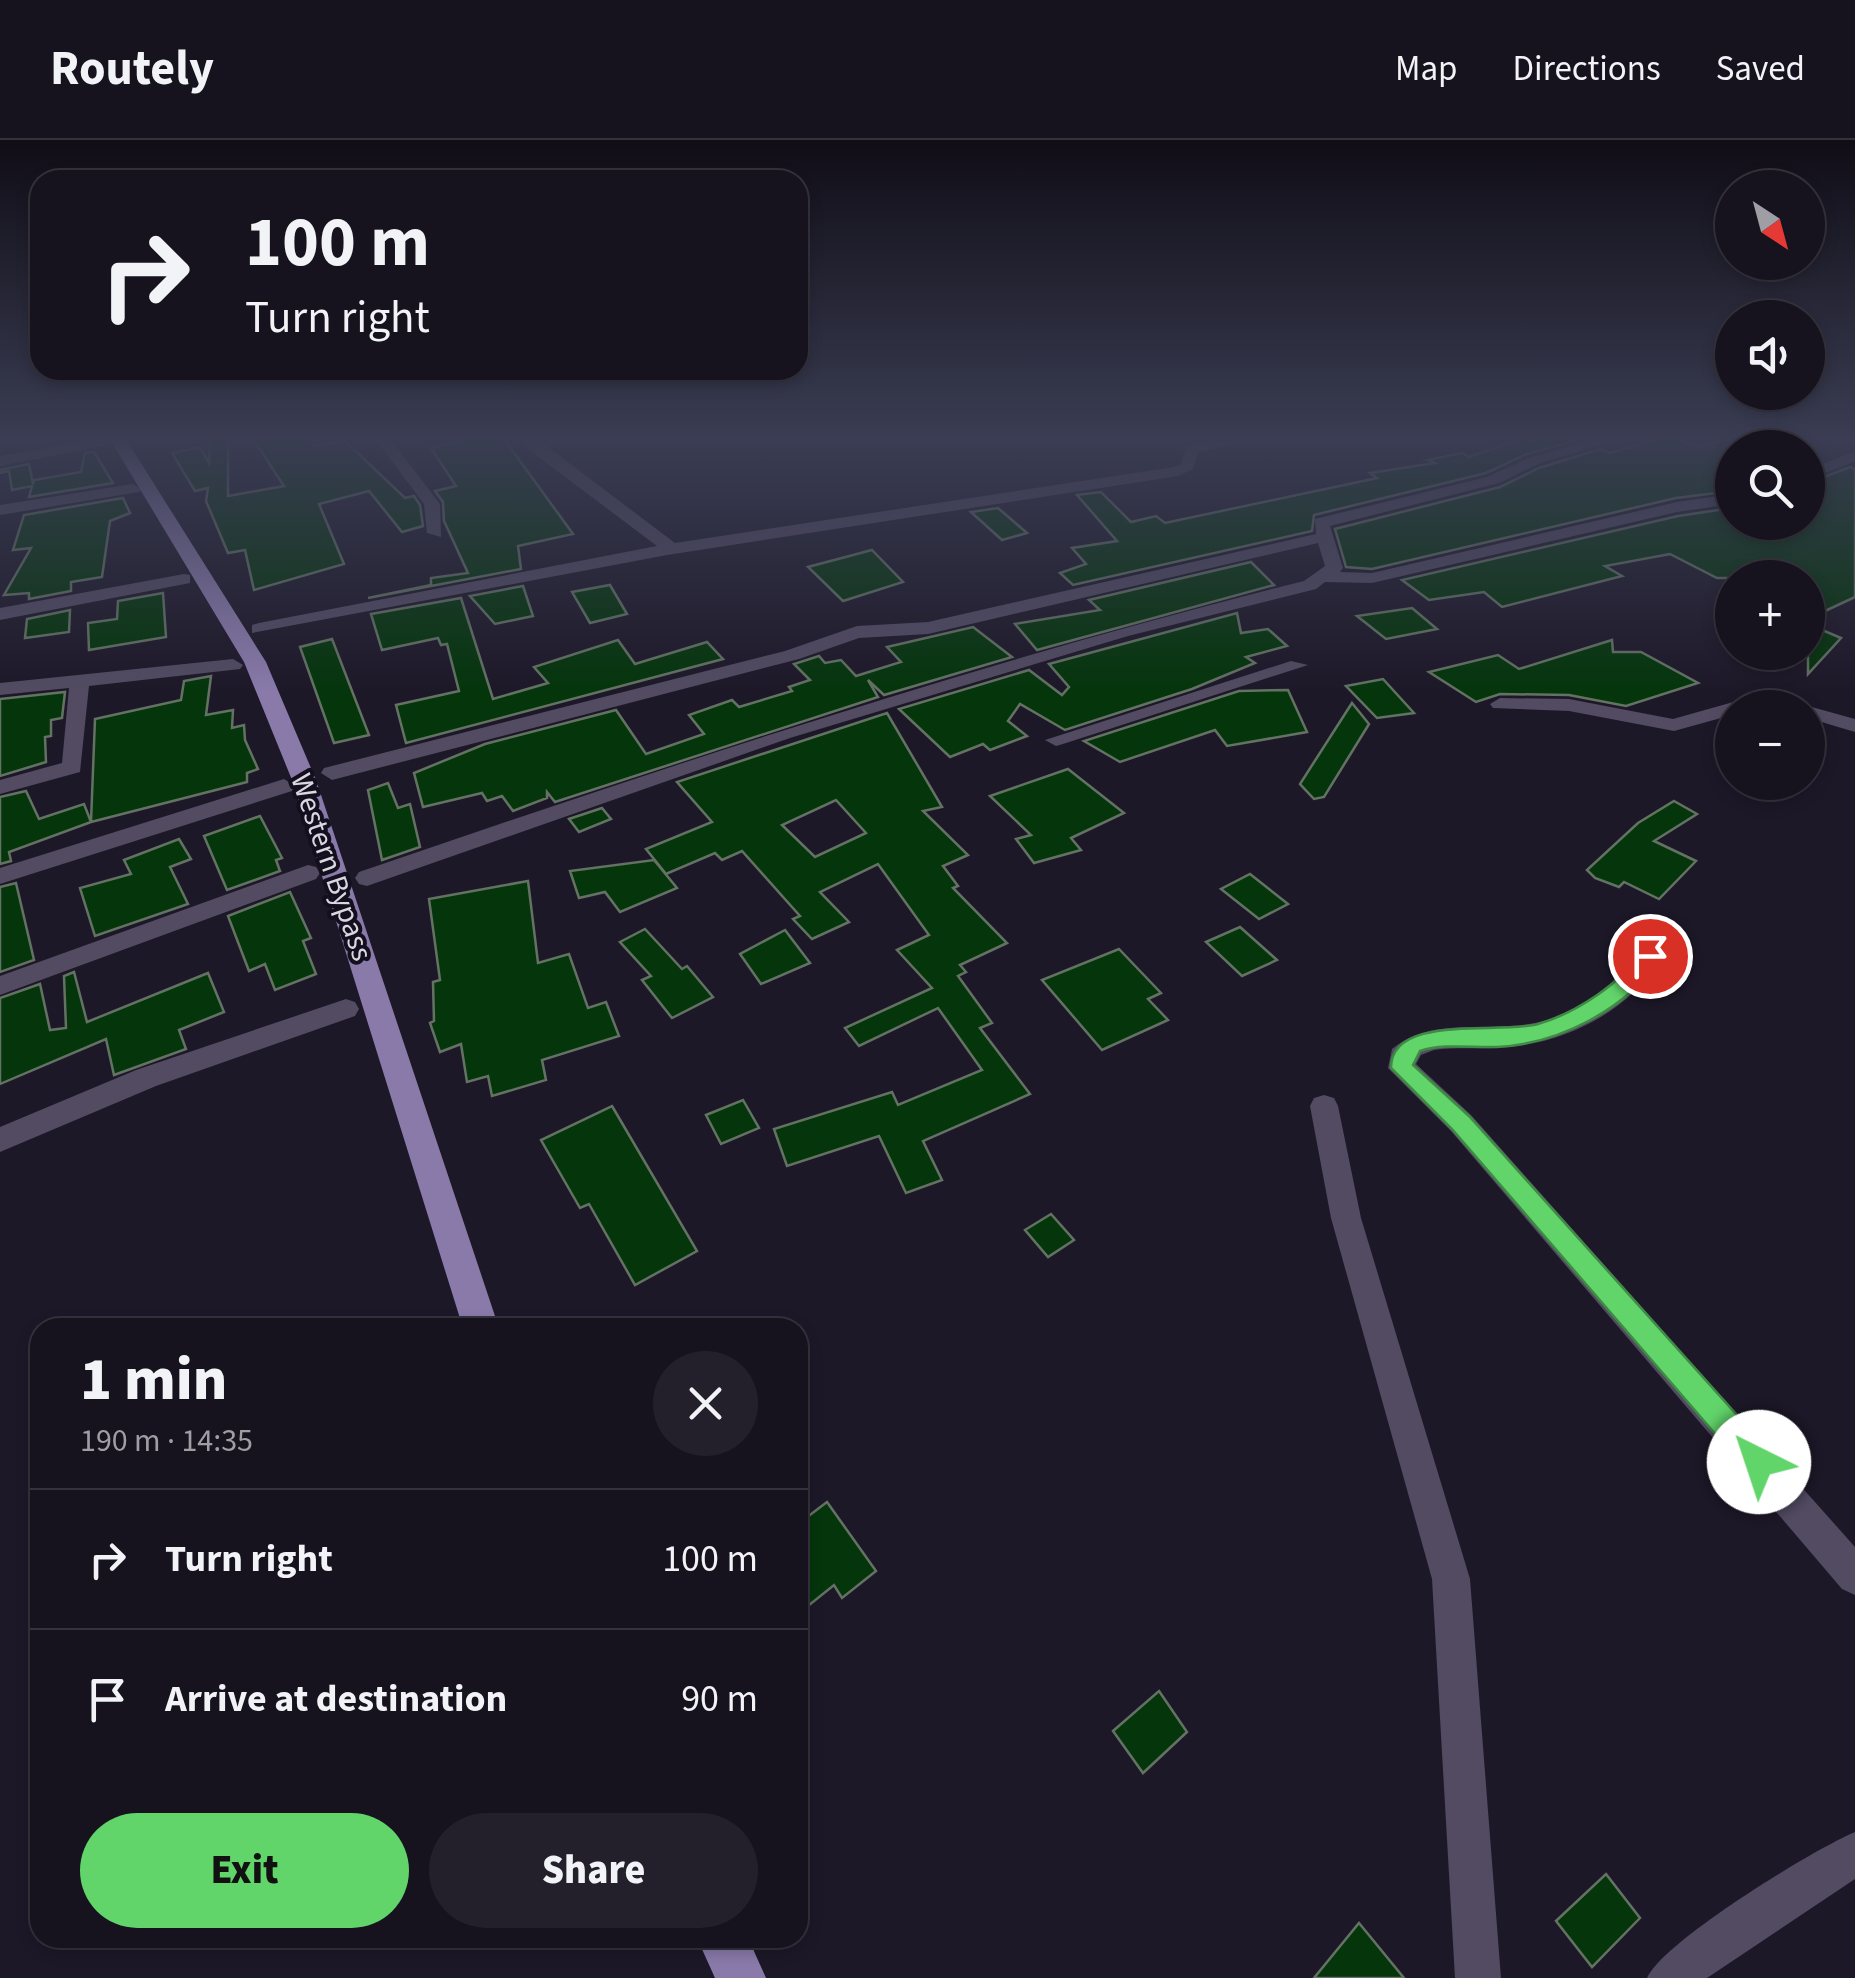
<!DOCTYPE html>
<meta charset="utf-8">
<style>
:root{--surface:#16121e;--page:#23202b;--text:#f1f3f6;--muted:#9e9ea4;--line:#35323c;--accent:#61d46a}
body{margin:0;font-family:"Source Sans 3",sans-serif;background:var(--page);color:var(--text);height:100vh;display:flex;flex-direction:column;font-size:38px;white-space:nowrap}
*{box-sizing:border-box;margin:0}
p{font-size:32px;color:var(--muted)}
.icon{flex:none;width:55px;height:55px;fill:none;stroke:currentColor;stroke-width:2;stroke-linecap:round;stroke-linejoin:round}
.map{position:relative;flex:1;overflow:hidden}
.sheet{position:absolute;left:30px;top:1178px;width:778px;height:630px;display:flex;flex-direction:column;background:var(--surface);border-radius:30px;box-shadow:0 5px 15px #0003,0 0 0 2px var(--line)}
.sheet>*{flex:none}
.top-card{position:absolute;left:30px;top:30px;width:778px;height:210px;border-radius:30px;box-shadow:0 5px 15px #0003,0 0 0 2px var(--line);background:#16121e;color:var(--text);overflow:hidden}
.needle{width:65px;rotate:144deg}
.tools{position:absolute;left:1715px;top:30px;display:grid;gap:20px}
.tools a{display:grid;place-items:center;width:110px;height:110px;border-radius:50%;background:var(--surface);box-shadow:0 5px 15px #0003,0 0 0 2px var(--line);font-size:50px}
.pin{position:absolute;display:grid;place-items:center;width:85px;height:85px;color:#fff;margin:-42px;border:5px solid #fff;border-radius:50%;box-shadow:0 2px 10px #0007}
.me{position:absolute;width:110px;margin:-55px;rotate:319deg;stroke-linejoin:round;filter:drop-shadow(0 0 8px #0008)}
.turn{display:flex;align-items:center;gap:35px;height:210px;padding:0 50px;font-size:45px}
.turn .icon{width:130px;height:130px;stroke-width:2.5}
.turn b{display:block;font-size:70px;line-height:85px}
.round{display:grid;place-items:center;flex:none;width:105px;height:105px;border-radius:52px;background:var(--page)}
.overview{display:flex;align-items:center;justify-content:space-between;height:170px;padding:0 50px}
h1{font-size:60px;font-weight:800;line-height:75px}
.primary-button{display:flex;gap:20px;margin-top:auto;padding:20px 50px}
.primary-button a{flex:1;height:115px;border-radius:60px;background:var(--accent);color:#111;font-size:40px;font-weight:800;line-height:115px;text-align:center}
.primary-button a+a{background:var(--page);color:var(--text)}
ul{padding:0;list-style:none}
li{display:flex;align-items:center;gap:30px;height:140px;padding:0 50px;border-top:2px solid var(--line)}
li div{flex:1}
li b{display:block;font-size:38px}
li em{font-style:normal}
header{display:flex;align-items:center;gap:60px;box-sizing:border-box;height:140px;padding:0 50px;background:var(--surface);border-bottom:2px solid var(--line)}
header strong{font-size:48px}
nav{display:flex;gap:55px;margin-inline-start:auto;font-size:35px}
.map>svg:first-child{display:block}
</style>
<header>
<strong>Routely</strong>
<nav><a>Map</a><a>Directions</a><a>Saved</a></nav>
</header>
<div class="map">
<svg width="1855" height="1838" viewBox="0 0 1855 1838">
<rect width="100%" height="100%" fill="#1d1828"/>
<g fill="#04350b" stroke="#637263" stroke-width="2.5" fill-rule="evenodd">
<polygon points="251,296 309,296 314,306 345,301 405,358 414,356 420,365 423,386 402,392 369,351 319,364 344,424 254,450 245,410 228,413 206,361 208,348 195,351 172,313 200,307 209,323 210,298 228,298 228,356 284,346"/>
<polygon points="456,296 502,296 573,394 518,406 521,429 368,458 431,445 431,438 468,433 444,381 443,362 435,351 456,346 431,308 461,301"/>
<polygon points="1549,296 1579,300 1527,314 1486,333 1314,375 1312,391 1073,445 1060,433 1086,424 1072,408 1117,401 1077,355 1101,352 1131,382 1156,376 1165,383 1377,338 1370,333 1435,323 1427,320 1462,313 1469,317 1524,298 1531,301"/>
<polygon points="1668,296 1698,307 1732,299 1732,351 1676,358 1372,429 1346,427 1335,389 1500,347 1539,328 1600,309 1610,313"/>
<polygon points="94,312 113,343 29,357 32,346 12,350 9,331 0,333 0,330 29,324 33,344 34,340 81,332 85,313"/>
<polygon points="1850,327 1855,329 1855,457 1808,479 1808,438 1717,438 1670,414 1605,426 1622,436 1502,467 1484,452 1429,460 1402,440 1678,376 1732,368 1732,382 1808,382 1808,343"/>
<polygon points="123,358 130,373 110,381 102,437 71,442 71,451 29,459 29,453 4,455 31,408 13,410 24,375"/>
<polygon points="998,368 1027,393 1002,400 971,372"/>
<polygon points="872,410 903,442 843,461 808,427"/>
<polygon points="1251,422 1274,445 1037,510 1015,484 1100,470 1089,460"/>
<polygon points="610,445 627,474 590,483 572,452"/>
<polygon points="523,446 533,476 495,484 470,456"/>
<polygon points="163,453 166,497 89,510 88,483 117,479 118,461"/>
<polygon points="461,458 493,559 548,543 534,527 618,500 635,524 707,502 723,519 406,603 396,565 459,551 447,504 441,505 438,498 382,510 371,474"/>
<polygon points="1412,468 1437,489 1386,499 1357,476"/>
<polygon points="70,470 69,492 25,498 27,479"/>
<polygon points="1237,473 1241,493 1268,489 1287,506 1246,517 1255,523 1192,549 1065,590 1020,564 1008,581 1027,596 990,610 983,604 950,617 899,569 1029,530 1062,555 1069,547 1049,524"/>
<polygon points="1808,484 1841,498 1808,534"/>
<polygon points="973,487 1012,517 884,555 868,540 878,557 555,662 547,652 547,658 513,671 502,656 487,661 482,653 423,667 414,633 485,604 616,570 646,614 704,594 689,575 732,560 739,567 792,551 789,547 810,540 794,524 819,516 825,523 841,520 856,536 901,522 887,507"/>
<polygon points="332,499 369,595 334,603 300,507"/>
<polygon points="1612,500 1613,512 1641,512 1698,543 1626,566 1569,555 1500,554 1476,562 1429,532 1498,515 1519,529"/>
<polygon points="211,536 206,575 233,570 232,588 244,585 245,600 258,629 247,633 247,642 91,682 9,712 11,721 0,724 0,657 26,651 39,679 84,664 91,682 95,579 181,560 184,541"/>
<polygon points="1383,539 1414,573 1377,578 1346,546"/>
<polygon points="1288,550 1307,592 1227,606 1215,590 1120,622 1084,601 1239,551"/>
<polygon points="65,552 62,578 51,580 51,596 45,597 46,622 0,636 0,559"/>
<polygon points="1352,563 1369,584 1324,657 1314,659 1300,644"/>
<path d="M887 573 942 667 923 671 968 715 943 726 958 746 953 748 1007 803 960 825 966 832 958 836 992 883 980 888 1030 954 923 1001 942 1040 906 1053 879 996 787 1026 774 989 892 952 898 965 982 930 938 868 859 906 845 888 932 848 897 810 929 795 878 724 820 752 849 782 812 799 793 779 800 776 742 711 722 720 715 713 666 734 646 709 712 682 677 642ZM836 660 866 693 815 717 782 685Z"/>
<polygon points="1068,629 1124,673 1071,698 1081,710 1034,723 1016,699 1031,695 990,656"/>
<polygon points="388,643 398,668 410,664 420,707 382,720 368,650"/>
<polygon points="1674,661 1697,674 1654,701 1696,721 1659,759 1624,742 1619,747 1595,738 1587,730 1638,683"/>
<polygon points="602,668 611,679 579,692 569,679"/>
<polygon points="260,676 282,718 276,720 280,731 227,750 204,696"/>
<polygon points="179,699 191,719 170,727 188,764 95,796 80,748 131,734 124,720"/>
<polygon points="654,720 677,748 620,772 605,752 579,758 570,731"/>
<polygon points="1250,734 1288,764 1259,779 1221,749"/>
<polygon points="528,741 538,823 569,814 588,868 606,862 619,896 542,920 546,940 492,956 488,936 467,942 461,904 440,912 430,883 434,881 433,842 440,840 429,759"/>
<polygon points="16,743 34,820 0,832 0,747"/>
<polygon points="290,752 311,798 303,801 316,834 275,850 265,824 249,831 228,776"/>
<polygon points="1240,787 1277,820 1242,836 1206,802"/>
<polygon points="645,789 682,829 687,826 713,857 672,878 642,840 651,836 620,802"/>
<polygon points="785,790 810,823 761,844 740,814"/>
<polygon points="1119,809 1161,853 1148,859 1168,880 1102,910 1042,840"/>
<polygon points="74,832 87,882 208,833 224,872 179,890 186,909 114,935 106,899 0,944 0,858 40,844 50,890 66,888 64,836"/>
<polygon points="743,960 759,988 721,1004 706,975"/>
<polygon points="612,966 697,1111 635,1145 589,1064 580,1068 541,1000"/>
<polygon points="1051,1074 1074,1100 1048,1117 1025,1090"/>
<polygon points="827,1362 876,1431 842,1458 834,1445 798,1474 798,1384"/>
<polygon points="1159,1551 1187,1592 1143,1633 1113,1591"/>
<polygon points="1606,1734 1640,1778 1592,1827 1556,1781"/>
<polygon points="1359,1783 1404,1838 1314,1838"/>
</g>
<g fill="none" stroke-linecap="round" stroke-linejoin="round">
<g fill="#524b62" fill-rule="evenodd">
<polygon points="373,296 388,296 440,364 441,397 427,393 424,364"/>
<polygon points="518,296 539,300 580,296 548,307 675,403 1174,327 1181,324 1186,306 1238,296 1269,296 1198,312 1193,329 1178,336 667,415 252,493 252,485 259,483 657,406 528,309"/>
<path d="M1606 296H1629L1538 324 1499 343 1330 386 1343 428 1340 432 1372 433 1677 362 1732 354V364L1677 372 1372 443 1325 442 1316 449 1128 496 790 598 367 746 359 744 355 738 359 732C671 625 983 521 1304 441L1325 426 1318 403 928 494 859 498 799 519 332 640 321 633 324 628 785 511 857 486 928 482 1316 394 1315 379 1487 337 1528 318Z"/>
<polygon points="103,298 110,302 108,305 0,326 0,316"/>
<polygon points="1855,311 1855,321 1808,340 1808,330"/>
<polygon points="133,344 141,349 139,352 0,375 0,365"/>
<polygon points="184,434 190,435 190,443 0,480 0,468"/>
<polygon points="233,519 243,525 240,529 89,546 80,632 0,654 0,640 62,623 69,548 0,555 0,543"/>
<polygon points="1291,521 1308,525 1063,604 1056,606 1045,600"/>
<polygon points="1500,558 1569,559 1673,579 1744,559 1790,562 1800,568 1732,568 1732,575 1674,591 1569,571 1493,568 1490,564"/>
<polygon points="1808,566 1855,579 1855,592 1808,578 1808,568 1801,568"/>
<polygon points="284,639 295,646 292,651 0,744 0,728"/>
<polygon points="308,725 316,727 320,733 316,739 0,855 0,836"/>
<path d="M1650 807 1663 816C1629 873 1562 905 1497 908 1476 909 1455 907 1434 910L1421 915 1416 924 1471 975 1855 1407V1455L1842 1449 1451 991 1388 928 1392 909C1434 874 1494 895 1543 881 1567 874 1592 860 1611 843 1624 832 1634 812 1650 807Z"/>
<polygon points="346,859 355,862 359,869 355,876 156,946 0,1012 0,987 136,930"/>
<polygon points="1324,955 1334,958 1338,966 1361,1078 1470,1439 1501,1838 1455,1838 1432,1439 1331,1078 1310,966 1314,958"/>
<path d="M1855 1692V1739L1707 1838H1647C1662 1802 1814 1709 1855 1692Z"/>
</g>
<g fill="#897aaa" fill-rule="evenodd">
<polygon points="108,296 124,296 266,522 316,640 499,1188 463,1188 292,640 244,522"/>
<polygon points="697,1798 748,1798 766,1838 715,1838"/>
</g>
</g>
<linearGradient id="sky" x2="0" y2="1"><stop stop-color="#100d16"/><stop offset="0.54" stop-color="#3a3d53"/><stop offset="1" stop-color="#3a3d53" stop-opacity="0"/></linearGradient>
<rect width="1855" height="553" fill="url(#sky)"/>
<path fill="#61d46a" stroke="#3f8a45" stroke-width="2.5" d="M1650 808 1661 816C1629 869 1558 904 1497 907 1472 908 1444 903 1420 911L1413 925 1469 976 1770 1312 1774 1322 1770 1333 1759 1337 1749 1333 1452 989 1391 928C1391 873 1500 895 1538 884 1576 873 1622 843 1643 810Z"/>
<g text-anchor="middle" stroke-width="8" stroke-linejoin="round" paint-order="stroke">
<g font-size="30" fill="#dad7e1" stroke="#140f1e">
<text transform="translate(332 727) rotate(71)" y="10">Western Bypass</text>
</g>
</g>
</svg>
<div class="tools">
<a><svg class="needle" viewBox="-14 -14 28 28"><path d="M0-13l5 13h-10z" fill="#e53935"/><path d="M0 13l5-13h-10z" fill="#9e9ea4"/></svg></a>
<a><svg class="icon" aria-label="sound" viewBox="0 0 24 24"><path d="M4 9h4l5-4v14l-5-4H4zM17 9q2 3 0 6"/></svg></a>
<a><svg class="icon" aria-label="search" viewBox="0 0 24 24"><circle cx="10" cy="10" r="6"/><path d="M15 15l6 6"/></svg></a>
<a>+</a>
<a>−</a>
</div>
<div class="pin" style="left:1650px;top:816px;background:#d93025"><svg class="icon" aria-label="arrive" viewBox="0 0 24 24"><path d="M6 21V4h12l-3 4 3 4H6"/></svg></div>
<svg class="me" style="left:1759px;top:1322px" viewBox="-20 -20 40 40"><circle r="19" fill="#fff"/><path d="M0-13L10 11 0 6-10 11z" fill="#61d46a"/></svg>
<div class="top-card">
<div class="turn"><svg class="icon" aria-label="right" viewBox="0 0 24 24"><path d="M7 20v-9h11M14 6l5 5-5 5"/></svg><div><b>100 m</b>Turn right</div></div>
</div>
<section class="sheet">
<div class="overview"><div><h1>1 min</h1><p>190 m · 14:35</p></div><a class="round"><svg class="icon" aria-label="close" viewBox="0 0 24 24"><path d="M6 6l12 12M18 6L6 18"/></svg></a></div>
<ul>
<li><svg class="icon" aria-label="right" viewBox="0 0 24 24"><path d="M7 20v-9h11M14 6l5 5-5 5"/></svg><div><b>Turn right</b></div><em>100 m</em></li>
<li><svg class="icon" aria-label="arrive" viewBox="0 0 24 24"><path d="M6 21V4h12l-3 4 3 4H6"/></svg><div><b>Arrive at destination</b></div><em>90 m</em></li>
</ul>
<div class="primary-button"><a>Exit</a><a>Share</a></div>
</section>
</div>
